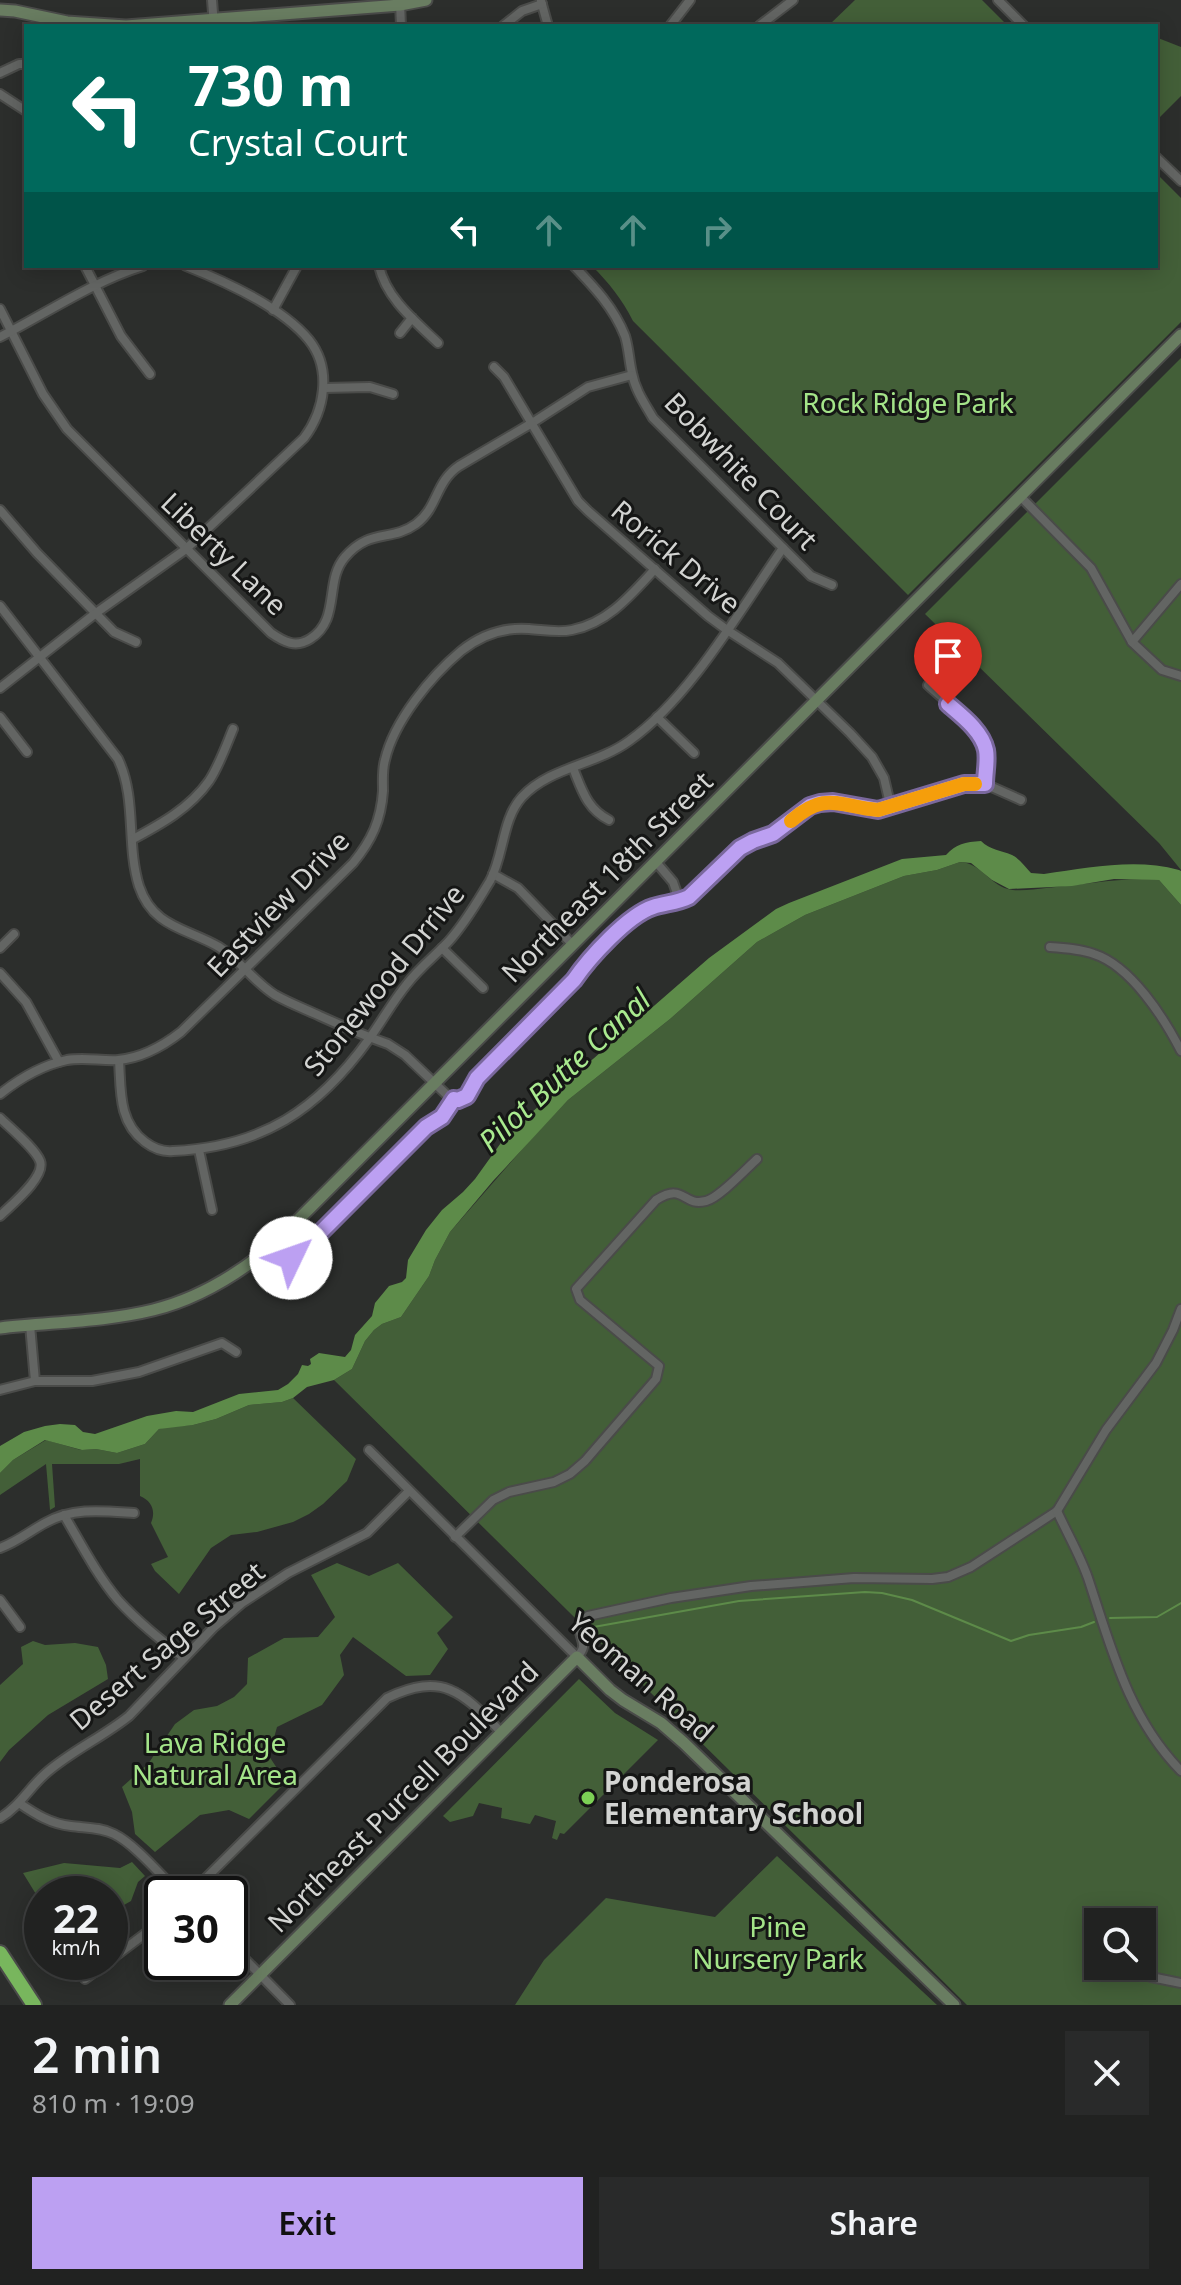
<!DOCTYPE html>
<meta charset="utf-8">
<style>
:root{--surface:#212221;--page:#292a2a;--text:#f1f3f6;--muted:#a2a4a5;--line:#3e3f3f;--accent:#bca0f2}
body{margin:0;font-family:"Noto Sans",sans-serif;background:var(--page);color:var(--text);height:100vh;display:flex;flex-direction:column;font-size:30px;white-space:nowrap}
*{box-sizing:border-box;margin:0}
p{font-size:26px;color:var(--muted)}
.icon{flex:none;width:44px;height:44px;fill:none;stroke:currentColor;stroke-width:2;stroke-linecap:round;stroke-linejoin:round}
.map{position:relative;height:2005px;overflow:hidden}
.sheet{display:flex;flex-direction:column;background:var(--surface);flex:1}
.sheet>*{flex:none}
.banner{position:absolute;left:24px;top:24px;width:1134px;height:244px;border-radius:0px;box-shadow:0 4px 20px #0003,0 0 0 2px var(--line);background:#00695c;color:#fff;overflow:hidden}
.buttons{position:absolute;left:1084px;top:1908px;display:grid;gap:16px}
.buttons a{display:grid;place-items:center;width:72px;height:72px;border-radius:0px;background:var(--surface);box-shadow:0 4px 20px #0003,0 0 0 2px var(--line);font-size:40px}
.speed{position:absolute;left:24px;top:1876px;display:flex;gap:16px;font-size:40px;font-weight:700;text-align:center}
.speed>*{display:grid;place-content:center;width:104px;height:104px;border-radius:50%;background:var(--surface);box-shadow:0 4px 20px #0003,0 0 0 2px var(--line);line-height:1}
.speed small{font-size:20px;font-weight:400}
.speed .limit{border:4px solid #111;border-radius:12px;background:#fff;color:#111}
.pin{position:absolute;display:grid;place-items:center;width:68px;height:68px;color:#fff;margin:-82px -34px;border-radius:50% 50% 50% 0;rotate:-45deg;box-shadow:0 0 8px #0007}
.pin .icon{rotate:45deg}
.me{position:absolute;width:88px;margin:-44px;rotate:48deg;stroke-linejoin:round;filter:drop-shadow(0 0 6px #0008)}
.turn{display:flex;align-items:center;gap:28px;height:168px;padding:0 32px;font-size:36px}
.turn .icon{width:104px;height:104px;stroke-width:2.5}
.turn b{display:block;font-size:56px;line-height:68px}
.lanes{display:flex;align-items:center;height:76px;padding:0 32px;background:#0003;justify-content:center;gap:40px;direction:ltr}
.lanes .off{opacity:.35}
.round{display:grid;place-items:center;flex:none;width:84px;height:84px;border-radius:0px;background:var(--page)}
.head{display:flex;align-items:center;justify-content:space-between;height:136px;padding:0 32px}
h1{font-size:48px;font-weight:600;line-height:60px}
.primary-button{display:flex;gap:16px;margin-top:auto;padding:16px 32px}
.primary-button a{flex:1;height:92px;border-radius:0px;background:var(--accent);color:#111;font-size:32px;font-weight:600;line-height:92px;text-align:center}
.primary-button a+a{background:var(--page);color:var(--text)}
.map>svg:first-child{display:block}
</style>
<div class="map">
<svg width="1181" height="2005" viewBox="0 0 1181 2005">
<rect width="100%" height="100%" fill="#2c2e2c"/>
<g fill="#435f38" fill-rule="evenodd">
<polygon points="855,0 982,0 1008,26 828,26"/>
<polygon points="1158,38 1181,47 1181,96 1158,119 1156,117 1156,39"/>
<path d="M1156 173 1181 198V322L908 595 633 321C622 299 609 283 592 266H1156Z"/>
<polygon points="1181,358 1181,870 1159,843 925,614"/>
<path d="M960 862C981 863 989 884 1008 889 1019 892 1035 889 1046 888 1084 885 1121 877 1159 880L1181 905V2005H967L334 1380 352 1369 365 1341 374 1330 382 1324 401 1317 429 1276 435 1260 450 1232 532 1138 568 1100 670 1019 757 942 805 915 904 876 937 870ZM1098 1922H1142V1966H1098Z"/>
<path d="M293 1398 356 1459 347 1481 323 1504 309 1514 293 1522 257 1532 231 1535 211 1548 179 1594 155 1571 151 1564 168 1557 151 1523C156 1511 152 1501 140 1496V1459L119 1464H52L55 1507 50 1510 46 1464 0 1495V1473L13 1460 46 1440 81 1450 96 1449 117 1453 145 1444 159 1429 165 1427 193 1425 216 1419 249 1405 282 1402Z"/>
<polygon points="337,1563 369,1576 398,1563 453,1617 437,1633 448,1649 430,1675 406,1676 353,1637 340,1655 344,1675 322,1705 277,1727 269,1756 286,1782 249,1819 229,1810 200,1815 155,1852 135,1834 132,1812 122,1787 148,1764 175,1724 194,1710 217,1706 234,1697 247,1684 248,1658 284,1638 318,1637 335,1617 311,1575"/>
<polygon points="33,1641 45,1645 75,1643 98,1647 106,1665 108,1679 48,1715 9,1750 0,1762 0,1685 23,1664 21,1647"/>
<polygon points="579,1679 615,1713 658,1740 564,1834 560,1833 557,1840 552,1838 556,1821 535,1815 530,1824 501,1818 502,1808 479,1803 473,1816 450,1822 443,1816"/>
<polygon points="777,1856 937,2005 515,2005 544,1960 606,1898 715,1917"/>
<polygon points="132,1862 145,1876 138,1882 131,1901 110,1913 110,1894 42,1894 42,1904 23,1873 64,1863 120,1868"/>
</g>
<path fill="#5d8b49" d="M981 841C990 850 1000 850 1012 855 1020 859 1025 867 1031 873L1044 874C1089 868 1135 858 1179 870L1181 871V905L1159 880 1114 879 1072 886 1009 889 992 880 971 863 960 862 937 870 904 876 805 915 757 942 670 1019 568 1100 493 1181 450 1232 435 1260 429 1276 401 1317 382 1324 374 1330 365 1341 352 1369 334 1380 307 1387 293 1398 282 1402 249 1405 216 1419 193 1425 159 1429 145 1444 117 1453 96 1449 82 1450 45 1440 13 1460 0 1473V1446L24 1432 45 1426 60 1424 75 1425 83 1432 95 1434 147 1416 176 1411 193 1412 239 1394 278 1390 288 1384 298 1374 302 1365 308 1366 311 1364 310 1359 319 1353 345 1357 351 1350 355 1335 372 1316 375 1303 389 1286 402 1282 406 1278 408 1260 426 1230 442 1210 463 1192 475 1179 508 1133 709 958 776 909 789 903 902 859 946 855C956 844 965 842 981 841Z"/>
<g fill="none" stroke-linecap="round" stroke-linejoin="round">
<g stroke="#5d8b49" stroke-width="2">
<polyline points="1110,1618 1157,1617 1181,1603"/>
<polyline points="588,1628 739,1601 865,1592 882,1593 912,1600 1011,1641 1029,1635 1081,1627 1094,1622"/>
</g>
<g stroke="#4a4b49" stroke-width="12">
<g id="street">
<polyline points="212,0 214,26"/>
<polyline points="998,0 1024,26"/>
<polyline points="541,1 548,26"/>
<polyline points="400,3 401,26"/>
<polyline points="503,26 522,11 542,4"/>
<polyline points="670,26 690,0"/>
<polyline points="759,26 793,0"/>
<polyline points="0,73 19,64 26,64"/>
<polyline points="0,94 26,111"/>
<polyline points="1156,157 1181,181"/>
<polyline points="85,266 121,336 150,374"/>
<path d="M379 266C386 298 415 321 438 343"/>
<path d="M574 266C595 288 614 308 625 336 629 349 629 361 632 373 635 390 645 404 653 418L811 576 832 585"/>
<path d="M0 309 43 394 67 429 271 633C284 642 296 648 310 639 341 620 324 581 345 557 370 528 391 542 416 524 438 508 435 482 459 466L532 423 588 387 632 375"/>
<polyline points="273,310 297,266"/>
<polyline points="400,333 412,318"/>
<path d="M0 337C47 313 92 282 143 266"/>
<polyline points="494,367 504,377 578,501 588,511 708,616 727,630 778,663 850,733 872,757 884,778 891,808"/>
<polyline points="324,388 370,387 393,394"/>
<polyline points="1021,497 1091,568 1132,642 1162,670 1181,676"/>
<polyline points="0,510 37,553 114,632 136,642"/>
<path d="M0 606 118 759C137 799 126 844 139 886 153 928 187 928 219 947 240 960 254 982 275 995 289 1003 305 1009 320 1016 342 1026 365 1036 388 1044L405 1055 447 1095 458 1100 467 1096 477 1078 574 980C589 958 628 915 653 907 665 903 677 903 689 897L740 848 753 841 773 834 801 811 820 803 833 802 878 810 964 784H985L1021 800"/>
<polyline points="1132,642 1181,584"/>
<path d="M928 685C945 701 982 728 986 751 987 761 985 774 985 784"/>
<path d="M0 688 96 613 186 549 304 438C325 410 332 369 309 340 283 308 224 281 186 266"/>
<polyline points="0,717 27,752"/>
<polyline points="657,717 694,753"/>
<path d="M573 768C582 790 587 809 609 820"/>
<path d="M133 839C161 824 190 808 209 781 219 766 226 746 233 729"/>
<polyline points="656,862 673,882 680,902"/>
<polyline points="493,874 518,888 573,945"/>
<path d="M1050 947C1065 948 1080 949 1094 954 1131 966 1164 1018 1181 1051"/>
<polyline points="0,948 14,934"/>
<polyline points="442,948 483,988"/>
<polyline points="0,973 26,1002 59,1062"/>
<path d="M119 1060C121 1090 118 1122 145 1142 153 1148 163 1152 173 1151 262 1147 318 1110 369 1039 382 1021 393 1001 407 984 419 968 436 955 449 941 466 922 477 902 490 881 504 855 502 819 522 797 550 767 596 765 629 741 690 698 740 610 783 548"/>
<path d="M0 1094C19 1079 43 1065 67 1060 84 1057 101 1061 118 1060 142 1058 163 1046 181 1032L353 863C372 840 381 820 383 791 383 781 382 770 385 760 394 721 431 676 461 651 481 635 503 627 529 629 544 630 558 633 572 630 608 623 631 595 655 569"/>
<path d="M0 1118C10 1128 35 1148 40 1161 46 1177 11 1205 0 1216"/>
<polyline points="199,1150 212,1210"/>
<polyline points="291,1258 305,1248 426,1127 442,1117 454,1099"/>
<polyline points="30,1325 35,1381"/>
<polyline points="0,1390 35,1381 92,1381 139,1372 222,1343 236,1352"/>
<path d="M369 1450 577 1657C589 1644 580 1642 579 1626L588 1616 671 1598 751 1586 854 1578 932 1579 948 1577 971 1567 1057 1511 1106 1430 1156 1363 1173 1330 1181 1309"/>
<path d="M1057 1511C1067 1533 1080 1555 1088 1578 1111 1647 1128 1717 1181 1771"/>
<path d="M64 1515C81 1544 97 1575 118 1600 138 1622 161 1640 184 1658"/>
<path d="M455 1537 493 1500 509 1492 554 1482 570 1474 585 1461 656 1379 659 1366 580 1300 576 1289 656 1200C685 1182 682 1207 706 1201 719 1198 745 1170 757 1159"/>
<path d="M0 1548C17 1542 30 1531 45 1523 73 1507 104 1511 134 1513"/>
<polyline points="0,1600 20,1627"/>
<path d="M19 1803C35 1814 51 1824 71 1826 85 1828 100 1827 114 1834 135 1844 162 1877 180 1894"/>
<path d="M0 1818C19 1807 29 1788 45 1774 71 1751 103 1737 129 1716L213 1628 242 1603 288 1573 367 1533 409 1491"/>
<path d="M190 1894 387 1698C444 1671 463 1693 502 1733"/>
<polyline points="230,1944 290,2005"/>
<polyline points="110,1960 162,1921"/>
<polyline points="1151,1977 1181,1983"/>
<polyline points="85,1979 108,1962"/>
</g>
</g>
<g stroke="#4a4b49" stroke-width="15">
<g id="secondary">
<polyline points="0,10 15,11 67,22 126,26 400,5 426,0"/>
<path d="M0 1328C51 1322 104 1322 153 1310 198 1299 237 1275 272 1246L1181 335"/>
<polyline points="230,2005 577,1657 610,1690 623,1700 661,1723 684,1743 954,2005"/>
</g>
</g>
<g stroke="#4a4b49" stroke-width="18">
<polyline id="highway" points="0,1953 34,2005"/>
</g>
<use href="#street" stroke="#636563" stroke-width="8"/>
<use href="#secondary" stroke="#697d61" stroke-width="11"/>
<use href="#highway" stroke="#78b65d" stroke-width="14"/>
</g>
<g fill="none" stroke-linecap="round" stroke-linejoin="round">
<g stroke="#7a689d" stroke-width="20">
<path id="route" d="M291 1258 305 1248 426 1127 442 1117 454 1099 458 1100 467 1096 477 1078 574 980C589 958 628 915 653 907 665 903 677 903 689 897L740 848 753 841 773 834 810 806 820 803 833 802 878 810 964 784H985C985 773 988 760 986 750 982 731 962 716 948 704"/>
</g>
<use href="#route" stroke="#bca0f2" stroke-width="14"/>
<path stroke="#f59e0b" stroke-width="14" d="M791 821C826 790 839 807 878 810L964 784H975"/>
</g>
<circle fill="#7cd155" stroke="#151615" stroke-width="3" cx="588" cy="1798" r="8"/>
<g text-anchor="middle" stroke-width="6" stroke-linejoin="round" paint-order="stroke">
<g font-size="28" fill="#a4e489" stroke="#151615">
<text x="908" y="413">Rock Ridge Park</text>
<text x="215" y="1753">Lava Ridge<tspan x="215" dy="32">Natural Area</tspan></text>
<text x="778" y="1937">Pine<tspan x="778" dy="32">Nursery Park</tspan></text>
</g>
<g font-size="28" fill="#d3d4d2" stroke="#151615">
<text transform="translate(741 471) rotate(46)" y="10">Bobwhite Court</text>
<text transform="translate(224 554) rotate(44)" y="10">Liberty Lane</text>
<text transform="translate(676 557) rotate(40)" y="10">Rorick Drive</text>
<text transform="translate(607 877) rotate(-45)" y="10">Northeast 18th Street</text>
<text transform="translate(278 904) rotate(-46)" y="10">Eastview Drive</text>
<text transform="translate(384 980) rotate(-51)" y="10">Stonewood Drrive</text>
<text transform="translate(167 1646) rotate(-40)" y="10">Desert Sage Street</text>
<text transform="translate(641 1677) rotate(41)" y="10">Yeoman Road</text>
<text transform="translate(403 1797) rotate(-45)" y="10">Northeast Purcell Boulevard</text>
</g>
<g font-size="28" font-weight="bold" fill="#d3d4d2" stroke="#151615" text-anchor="start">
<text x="604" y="1792">Ponderosa<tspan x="604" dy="32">Elementary School</tspan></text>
</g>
<g font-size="30" font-style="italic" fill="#a9ea8f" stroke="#151615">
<text transform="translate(565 1071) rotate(-43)" y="10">Pilot Butte Canal</text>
</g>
</g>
</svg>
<div class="buttons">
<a><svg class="icon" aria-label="search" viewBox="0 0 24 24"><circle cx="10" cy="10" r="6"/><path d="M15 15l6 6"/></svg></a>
</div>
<div class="speed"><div>22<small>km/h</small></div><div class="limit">30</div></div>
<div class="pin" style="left:948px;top:704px;background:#d93025"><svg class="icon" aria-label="arrive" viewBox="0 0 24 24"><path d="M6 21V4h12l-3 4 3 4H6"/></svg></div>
<svg class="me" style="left:291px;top:1258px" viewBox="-20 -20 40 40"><circle r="19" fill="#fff"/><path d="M0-13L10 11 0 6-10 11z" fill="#bca0f2"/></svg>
<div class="banner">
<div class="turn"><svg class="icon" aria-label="left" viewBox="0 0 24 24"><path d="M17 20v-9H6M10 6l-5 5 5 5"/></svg><div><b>730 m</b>Crystal Court</div></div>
<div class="lanes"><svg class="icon" aria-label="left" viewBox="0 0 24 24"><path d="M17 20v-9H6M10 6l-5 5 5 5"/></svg><svg class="icon off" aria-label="ahead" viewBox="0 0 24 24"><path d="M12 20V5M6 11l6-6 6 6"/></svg><svg class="icon off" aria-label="ahead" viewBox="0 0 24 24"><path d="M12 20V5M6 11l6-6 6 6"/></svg><svg class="icon off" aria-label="right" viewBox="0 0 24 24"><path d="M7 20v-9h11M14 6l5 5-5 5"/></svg></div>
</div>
</div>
<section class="sheet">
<div class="head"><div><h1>2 min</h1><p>810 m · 19:09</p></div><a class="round"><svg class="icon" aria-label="close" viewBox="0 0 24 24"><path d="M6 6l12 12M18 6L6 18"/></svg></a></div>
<div class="primary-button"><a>Exit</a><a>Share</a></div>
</section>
